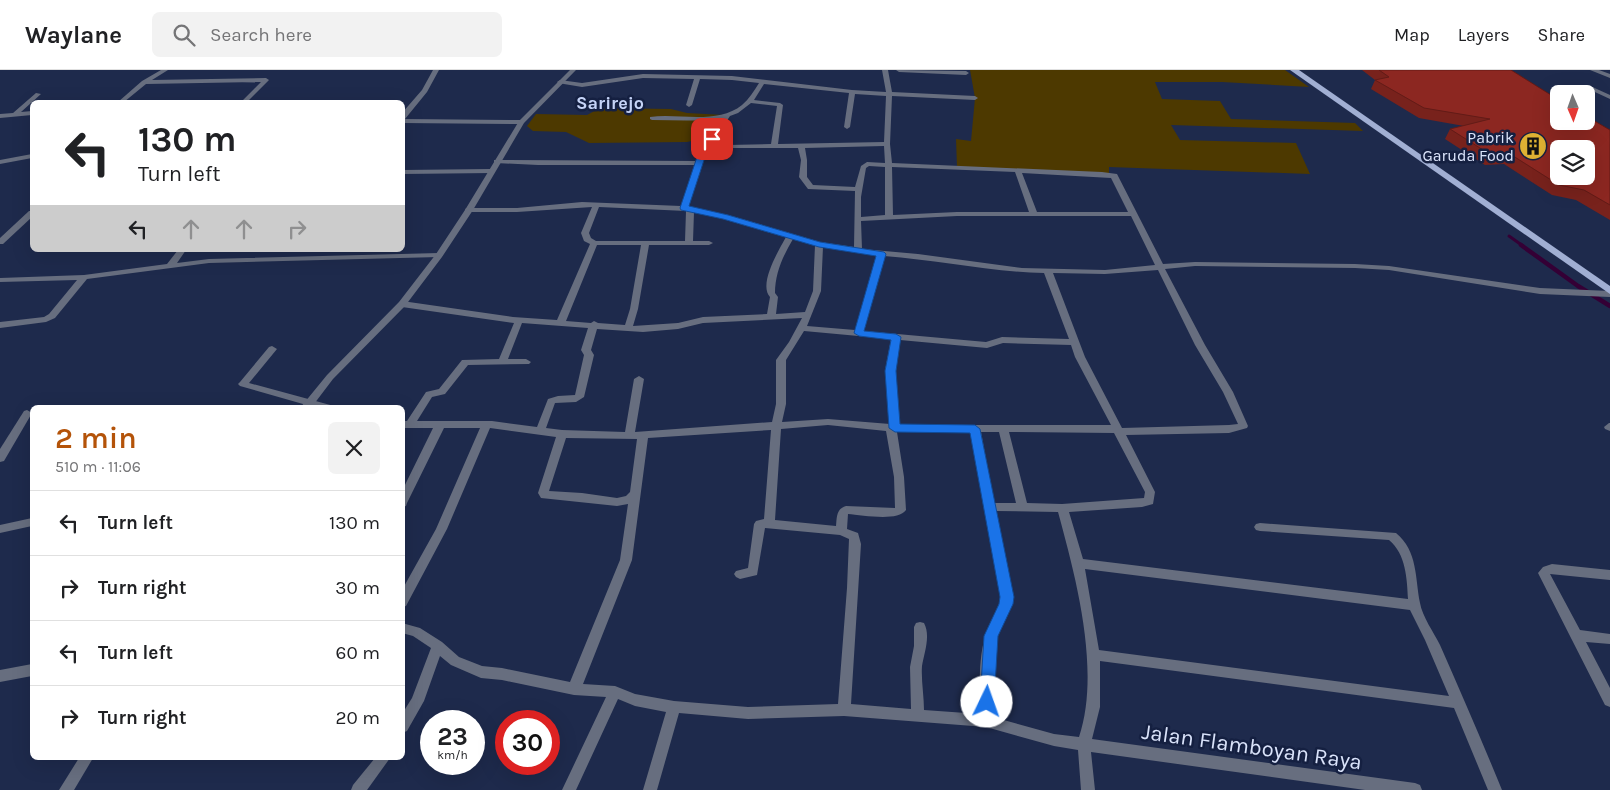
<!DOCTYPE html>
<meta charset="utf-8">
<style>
:root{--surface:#fff;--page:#f2f2f2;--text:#202124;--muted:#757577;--line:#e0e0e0;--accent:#b45309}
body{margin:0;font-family:Karla,sans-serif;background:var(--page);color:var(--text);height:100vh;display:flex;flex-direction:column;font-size:19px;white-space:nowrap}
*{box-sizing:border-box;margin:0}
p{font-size:16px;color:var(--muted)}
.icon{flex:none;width:28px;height:28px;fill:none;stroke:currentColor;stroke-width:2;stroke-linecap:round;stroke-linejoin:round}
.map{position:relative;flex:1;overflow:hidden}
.side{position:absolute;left:30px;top:335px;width:375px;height:355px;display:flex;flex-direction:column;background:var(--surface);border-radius:8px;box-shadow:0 5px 20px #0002}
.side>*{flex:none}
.banner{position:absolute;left:30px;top:30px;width:375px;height:152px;border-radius:8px;box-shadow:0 5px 20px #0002;background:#fff;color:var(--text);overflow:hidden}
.needle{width:32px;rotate:178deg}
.buttons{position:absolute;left:1550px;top:15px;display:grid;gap:10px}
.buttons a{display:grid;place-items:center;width:45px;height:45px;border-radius:8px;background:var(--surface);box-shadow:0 5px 20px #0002;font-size:25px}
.speed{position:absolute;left:420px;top:640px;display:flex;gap:10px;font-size:25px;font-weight:700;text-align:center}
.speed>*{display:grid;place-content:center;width:65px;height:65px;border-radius:50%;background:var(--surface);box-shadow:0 5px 20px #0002;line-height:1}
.speed small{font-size:12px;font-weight:400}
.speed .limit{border:8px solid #d22;background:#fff;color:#111}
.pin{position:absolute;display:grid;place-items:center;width:42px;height:42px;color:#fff;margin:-21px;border-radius:10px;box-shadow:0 2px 8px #0006}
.me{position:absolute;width:55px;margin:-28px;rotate:3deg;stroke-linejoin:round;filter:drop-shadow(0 0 4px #0008)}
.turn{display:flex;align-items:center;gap:18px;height:105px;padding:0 25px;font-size:22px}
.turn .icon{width:65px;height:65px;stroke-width:2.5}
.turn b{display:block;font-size:35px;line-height:42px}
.lanes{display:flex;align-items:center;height:48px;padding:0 25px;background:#0003;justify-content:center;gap:25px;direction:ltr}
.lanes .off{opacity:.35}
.round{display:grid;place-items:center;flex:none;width:52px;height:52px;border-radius:8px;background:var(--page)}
.summary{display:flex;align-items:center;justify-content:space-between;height:85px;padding:0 25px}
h1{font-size:30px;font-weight:600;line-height:38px;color:var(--accent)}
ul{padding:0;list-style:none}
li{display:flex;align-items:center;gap:15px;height:65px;padding:0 25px;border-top:1px solid var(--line)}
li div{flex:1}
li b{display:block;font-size:19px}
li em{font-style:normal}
header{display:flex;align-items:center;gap:30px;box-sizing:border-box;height:70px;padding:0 25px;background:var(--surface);border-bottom:1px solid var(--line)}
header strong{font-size:24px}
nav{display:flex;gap:28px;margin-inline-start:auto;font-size:18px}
.search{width:350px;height:45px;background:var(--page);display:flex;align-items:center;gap:12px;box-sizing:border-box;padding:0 18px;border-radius:8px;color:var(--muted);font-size:19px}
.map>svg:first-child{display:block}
</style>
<header>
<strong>Waylane</strong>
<div class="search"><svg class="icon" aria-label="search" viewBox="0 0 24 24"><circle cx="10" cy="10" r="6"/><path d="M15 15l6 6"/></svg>Search here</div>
<nav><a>Map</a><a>Layers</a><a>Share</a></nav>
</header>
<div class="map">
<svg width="1610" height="720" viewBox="0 0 1610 720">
<rect width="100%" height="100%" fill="#1e2a4c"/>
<g fill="#4d3900">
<polygon points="970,0 1285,0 1309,17 1222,12 1155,12 1162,29 1220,31 1231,49 1355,53 1363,61 1171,55 1180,70 1296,73 1310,104 1109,97 1109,104 957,97 956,69 971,71 975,28"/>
<polygon points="600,38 671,39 687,43 724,45 722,55 710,67 687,72 589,73 566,62 533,61 527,56 536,44 587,45"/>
</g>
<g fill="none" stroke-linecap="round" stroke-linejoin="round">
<polyline stroke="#340035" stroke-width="3" points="1509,166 1523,176"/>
<polyline stroke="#340035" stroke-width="4.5" points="1521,175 1578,216 1610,236"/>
<g fill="#676e7f" fill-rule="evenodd">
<polygon points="161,0 168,0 152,10 266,8 269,10 247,32 241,32 261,12 146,14 124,32 118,32 142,11"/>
<polygon points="433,0 439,0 427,22 405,49 521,50 524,52 521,54 402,53 402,43 422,20"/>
<path d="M882 0H888L892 22 975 26 978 28 975 30 892 26 890 74 892 93 1102 102 1117 104 1163 194 1195 192 1355 194 1389 196 1540 218 1610 221V227L1540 224 1389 200 1355 198 1195 196 1165 199 1205 275 1233 322 1248 356 1247 358 1229 363 1126 365 1155 422 1153 434 1142 437 1069 442 1083 489 1408 529C1407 509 1406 484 1389 470L1260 461 1256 460 1254 457 1256 454 1260 453 1396 463C1418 481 1415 508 1420 533 1422 546 1434 563 1440 575 1461 623 1482 671 1502 720H1488L1454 638 1100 591V637L1092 669 1415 713 1420 715 1422 720H1365L1091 682 1095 720H1081L1078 680 1054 676 986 657 844 646 748 649 679 643 657 720H643L666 642 635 636 618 629 576 720H562L606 627 574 625 502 610 481 608 451 595 440 586 424 631 407 661 402 663V644L412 628 431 578 413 566 402 563V553L420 558 442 572 459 587 482 596 502 598 570 612 620 490 628 434 617 436 541 428 538 423 556 367 490 358 447 459 406 536 402 537V520L436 459 480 358H444L407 433 406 436 402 437V421L433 358H402V351H407L426 322 439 319 462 290 499 289 514 253 402 237 398 234 402 231 513 247 557 250 590 174 584 171 581 163 592 137 517 142H469L465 140 466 138H517L582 132 681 136 695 95H538L496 93 494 92V90L696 91 699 84 722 48C699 52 675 50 652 50L650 49V47C679 43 717 55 742 35 749 29 754 21 759 13L732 10 700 9 692 35 689 37 686 35 694 9 643 8 582 17 558 13 557 12 560 10 582 13 643 4 732 6 852 20 886 22ZM764 14 849 23 844 57 847 59 850 57 855 24 886 26 884 72 778 74 783 35 780 33 754 30ZM751 33 777 36 771 74 728 75 726 76V78H798L801 90 799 107 808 119 855 121 854 177 820 172 728 145 688 137 705 84 730 46 738 43ZM884 76 885 93 867 92 861 96 855 117 813 115 807 107V90L805 78ZM869 96 885 97V145L861 147V127L866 98ZM892 97 1015 102 1029 142H957L893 145ZM1022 103 1111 108 1128 142H1037ZM599 137 686 141 685 171H596L591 168 589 163ZM694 142 723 149 786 167C779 180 758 214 770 227L767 244 703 247 678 253 633 256 638 239 649 175H709L713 173 709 171H693ZM957 146H1131L1155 195 1105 200 1022 198 918 184 862 179 861 151ZM793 169 815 175 813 221 805 242 776 244 778 227 775 223C775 203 783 186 793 169ZM597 175H641L630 239 625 255 598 253 594 251 591 253 566 251ZM823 177 877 186 855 260 807 256 821 221ZM884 186C938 190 991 202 1044 203L1069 269 1002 267 986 272 864 261ZM1158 200 1195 275 1223 322 1238 354 1229 355 1122 358 1085 287 1053 203 1105 204ZM802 248 789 272 776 290V334L772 352 635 362 644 309 639 306 634 309 625 362 562 360 546 358 555 333 576 332 584 327 594 285 591 280 597 259 643 262 678 259 703 253ZM522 253 588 258 581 280 584 285 575 325 558 326 548 329 537 357 492 351H417L432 327 445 324 468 295 529 294 531 292 526 289H508ZM804 261 891 269 885 301 890 354 828 349 782 352 786 334V290ZM900 270 987 278 1003 273 1071 275 1075 287 1111 355H900L895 301ZM828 355 886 361 894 407 895 438 846 436C836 439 837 447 836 456L775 450 781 359ZM771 360 764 449 756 451 754 454 748 498 736 501 734 504 736 507 740 509 757 505 765 458 840 465 849 469 847 518 838 634 748 637 674 631 635 624 615 616 583 614 632 490 648 368ZM897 362H971L1001 527C998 541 989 553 985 567 978 591 980 619 980 644L924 640C924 626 921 610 922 596 924 583 931 566 924 553L920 552 916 553 914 557V576L910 597 911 639 851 634 861 474 858 463 847 459 848 444C862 445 898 452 906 440L904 407ZM981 362H999L1016 433H994ZM1009 362 1114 363 1145 422 1144 428 1062 434 1027 433ZM566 368 637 369 630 422 626 426 617 428 582 423 549 421ZM996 441 1058 442C1076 508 1101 601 1079 667L1054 664 993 647C993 621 990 593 997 567 1000 553 1010 541 1013 527ZM1085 499 1410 540 1425 570 1449 626 1099 580Z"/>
<polygon points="896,0 966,1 969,3 966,5 899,2"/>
<polygon points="1590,0 1599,0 1610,4 1610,8"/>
<polygon points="1584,15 1588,15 1610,25 1610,29 1584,17"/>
<polygon points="36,23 41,24 21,42 32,41 32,45 0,48 0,44 13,43"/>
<polygon points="32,84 32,88 0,94 0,90"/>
<polygon points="490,99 493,99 493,103 402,104 402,100"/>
<polygon points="29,141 32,141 32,147 3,174 0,174 0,168"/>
<polygon points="178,180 186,180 177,193 209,189 439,183 443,185 439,187 209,193 87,209 55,248 46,252 0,258 0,252 44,247 49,244 77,210 0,212 0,208 84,205 167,194"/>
<polygon points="272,276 277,279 249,313 334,336 336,338 317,338 240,316 238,314 240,312 269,277"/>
<polygon points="27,340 32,343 4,391 0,392 0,379 24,341"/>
<polygon points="1609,353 1610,353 1610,361 1605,359 1604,357"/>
<polygon points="32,448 32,456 0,463 0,455"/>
<polygon points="1552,494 1610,500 1610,510 1550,504 1580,560 1610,564 1610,574 1586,572 1610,618 1610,637 1605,635 1538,503 1543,497"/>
<polygon points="32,594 32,606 0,612 0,600"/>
<polygon points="375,688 390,688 367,720 351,720 353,715"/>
</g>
<g fill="#676e7f" fill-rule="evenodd">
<polygon points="570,0 576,0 524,53 473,140 442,187 405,236 333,309 311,338 300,338 327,305 399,232 436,184 465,140 519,51"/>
<polygon points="79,688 93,688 74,720 59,720"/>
</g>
<polygon fill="#a1afd3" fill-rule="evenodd" points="1290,0 1299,0 1610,216 1610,224"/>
</g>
<polygon fill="#78221c" points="1362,0 1511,0 1552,26 1610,60 1610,150 1576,130 1552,125 1504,94 1485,95 1445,69 1450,59 1464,56 1419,48 1371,19 1375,10"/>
<path fill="#8c2721" stroke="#621b17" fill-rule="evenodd" d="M1379 0H1511L1559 30V51H1586V46L1610 60V135L1584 120 1559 115 1510 84 1491 85 1450 59 1490 49 1424 38 1375 10 1389 7ZM1559 79H1586V106H1559Z"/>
<polygon fill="#1a73e8" stroke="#114b97" points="709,67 716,69 706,84 689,136 728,145 820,172 884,182 886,184 864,261 896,264 901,267 896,301 900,354 975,355 980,359 1014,527 1013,534 998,566 994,632 992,637 987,639 982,637 980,632 984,566 999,534 1000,527 970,363 895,362 889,358 885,301 891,270 859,266 854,263 876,186 819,177 723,149 681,140 680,138 698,84"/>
<defs>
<g id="building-disc" transform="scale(1.4375)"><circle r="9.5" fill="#deb133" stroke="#152041"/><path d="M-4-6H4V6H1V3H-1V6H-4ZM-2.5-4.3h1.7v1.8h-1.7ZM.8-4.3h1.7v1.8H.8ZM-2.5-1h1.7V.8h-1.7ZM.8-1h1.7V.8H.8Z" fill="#111"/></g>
</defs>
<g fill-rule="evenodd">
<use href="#building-disc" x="1533" y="76"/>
</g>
<g text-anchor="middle" stroke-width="5" stroke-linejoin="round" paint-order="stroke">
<g font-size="16" fill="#dae3fa" stroke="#152041" text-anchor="end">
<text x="1514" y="73">Pabrik<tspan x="1514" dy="18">Garuda Food</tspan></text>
</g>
<g font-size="18" font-weight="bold" fill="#c6d4f7" stroke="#152041">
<text x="610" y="39">Sarirejo</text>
</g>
<g font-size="22" fill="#dae3fa" stroke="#152041">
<text transform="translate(1252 676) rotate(8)" y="8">Jalan Flamboyan Raya</text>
</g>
</g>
</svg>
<div class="buttons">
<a><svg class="needle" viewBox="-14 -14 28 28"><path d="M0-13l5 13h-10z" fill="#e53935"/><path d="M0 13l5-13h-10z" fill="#757577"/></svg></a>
<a><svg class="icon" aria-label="layers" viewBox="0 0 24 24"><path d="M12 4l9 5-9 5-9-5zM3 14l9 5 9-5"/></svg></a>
</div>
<div class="speed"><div>23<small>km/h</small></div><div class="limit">30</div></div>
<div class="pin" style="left:712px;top:69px;background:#d93025"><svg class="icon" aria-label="arrive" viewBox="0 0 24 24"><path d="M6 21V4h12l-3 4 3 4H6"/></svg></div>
<svg class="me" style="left:987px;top:632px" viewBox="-20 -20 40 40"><circle r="19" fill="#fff"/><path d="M0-13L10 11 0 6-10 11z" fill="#1a73e8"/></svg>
<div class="banner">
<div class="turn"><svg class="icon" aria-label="left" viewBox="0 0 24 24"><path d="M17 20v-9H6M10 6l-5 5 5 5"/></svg><div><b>130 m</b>Turn left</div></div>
<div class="lanes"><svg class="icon" aria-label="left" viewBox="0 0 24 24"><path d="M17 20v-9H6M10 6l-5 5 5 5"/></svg><svg class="icon off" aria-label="ahead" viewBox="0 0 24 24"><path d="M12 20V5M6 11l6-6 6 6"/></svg><svg class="icon off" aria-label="ahead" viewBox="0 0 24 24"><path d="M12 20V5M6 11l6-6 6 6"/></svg><svg class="icon off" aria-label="right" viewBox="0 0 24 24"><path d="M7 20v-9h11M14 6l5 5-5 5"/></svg></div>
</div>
<section class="side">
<div class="summary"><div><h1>2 min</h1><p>510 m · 11:06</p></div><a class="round"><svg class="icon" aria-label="close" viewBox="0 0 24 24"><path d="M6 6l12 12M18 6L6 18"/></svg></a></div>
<ul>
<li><svg class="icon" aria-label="left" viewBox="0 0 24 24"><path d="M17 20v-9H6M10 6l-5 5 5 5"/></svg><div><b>Turn left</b></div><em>130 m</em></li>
<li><svg class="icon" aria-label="right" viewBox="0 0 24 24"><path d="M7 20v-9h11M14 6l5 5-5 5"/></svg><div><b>Turn right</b></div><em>30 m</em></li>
<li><svg class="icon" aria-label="left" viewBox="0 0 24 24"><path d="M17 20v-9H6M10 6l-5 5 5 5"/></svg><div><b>Turn left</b></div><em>60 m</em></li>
<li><svg class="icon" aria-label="right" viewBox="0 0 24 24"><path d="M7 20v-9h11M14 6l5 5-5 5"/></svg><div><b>Turn right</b></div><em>20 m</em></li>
</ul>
</section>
</div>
